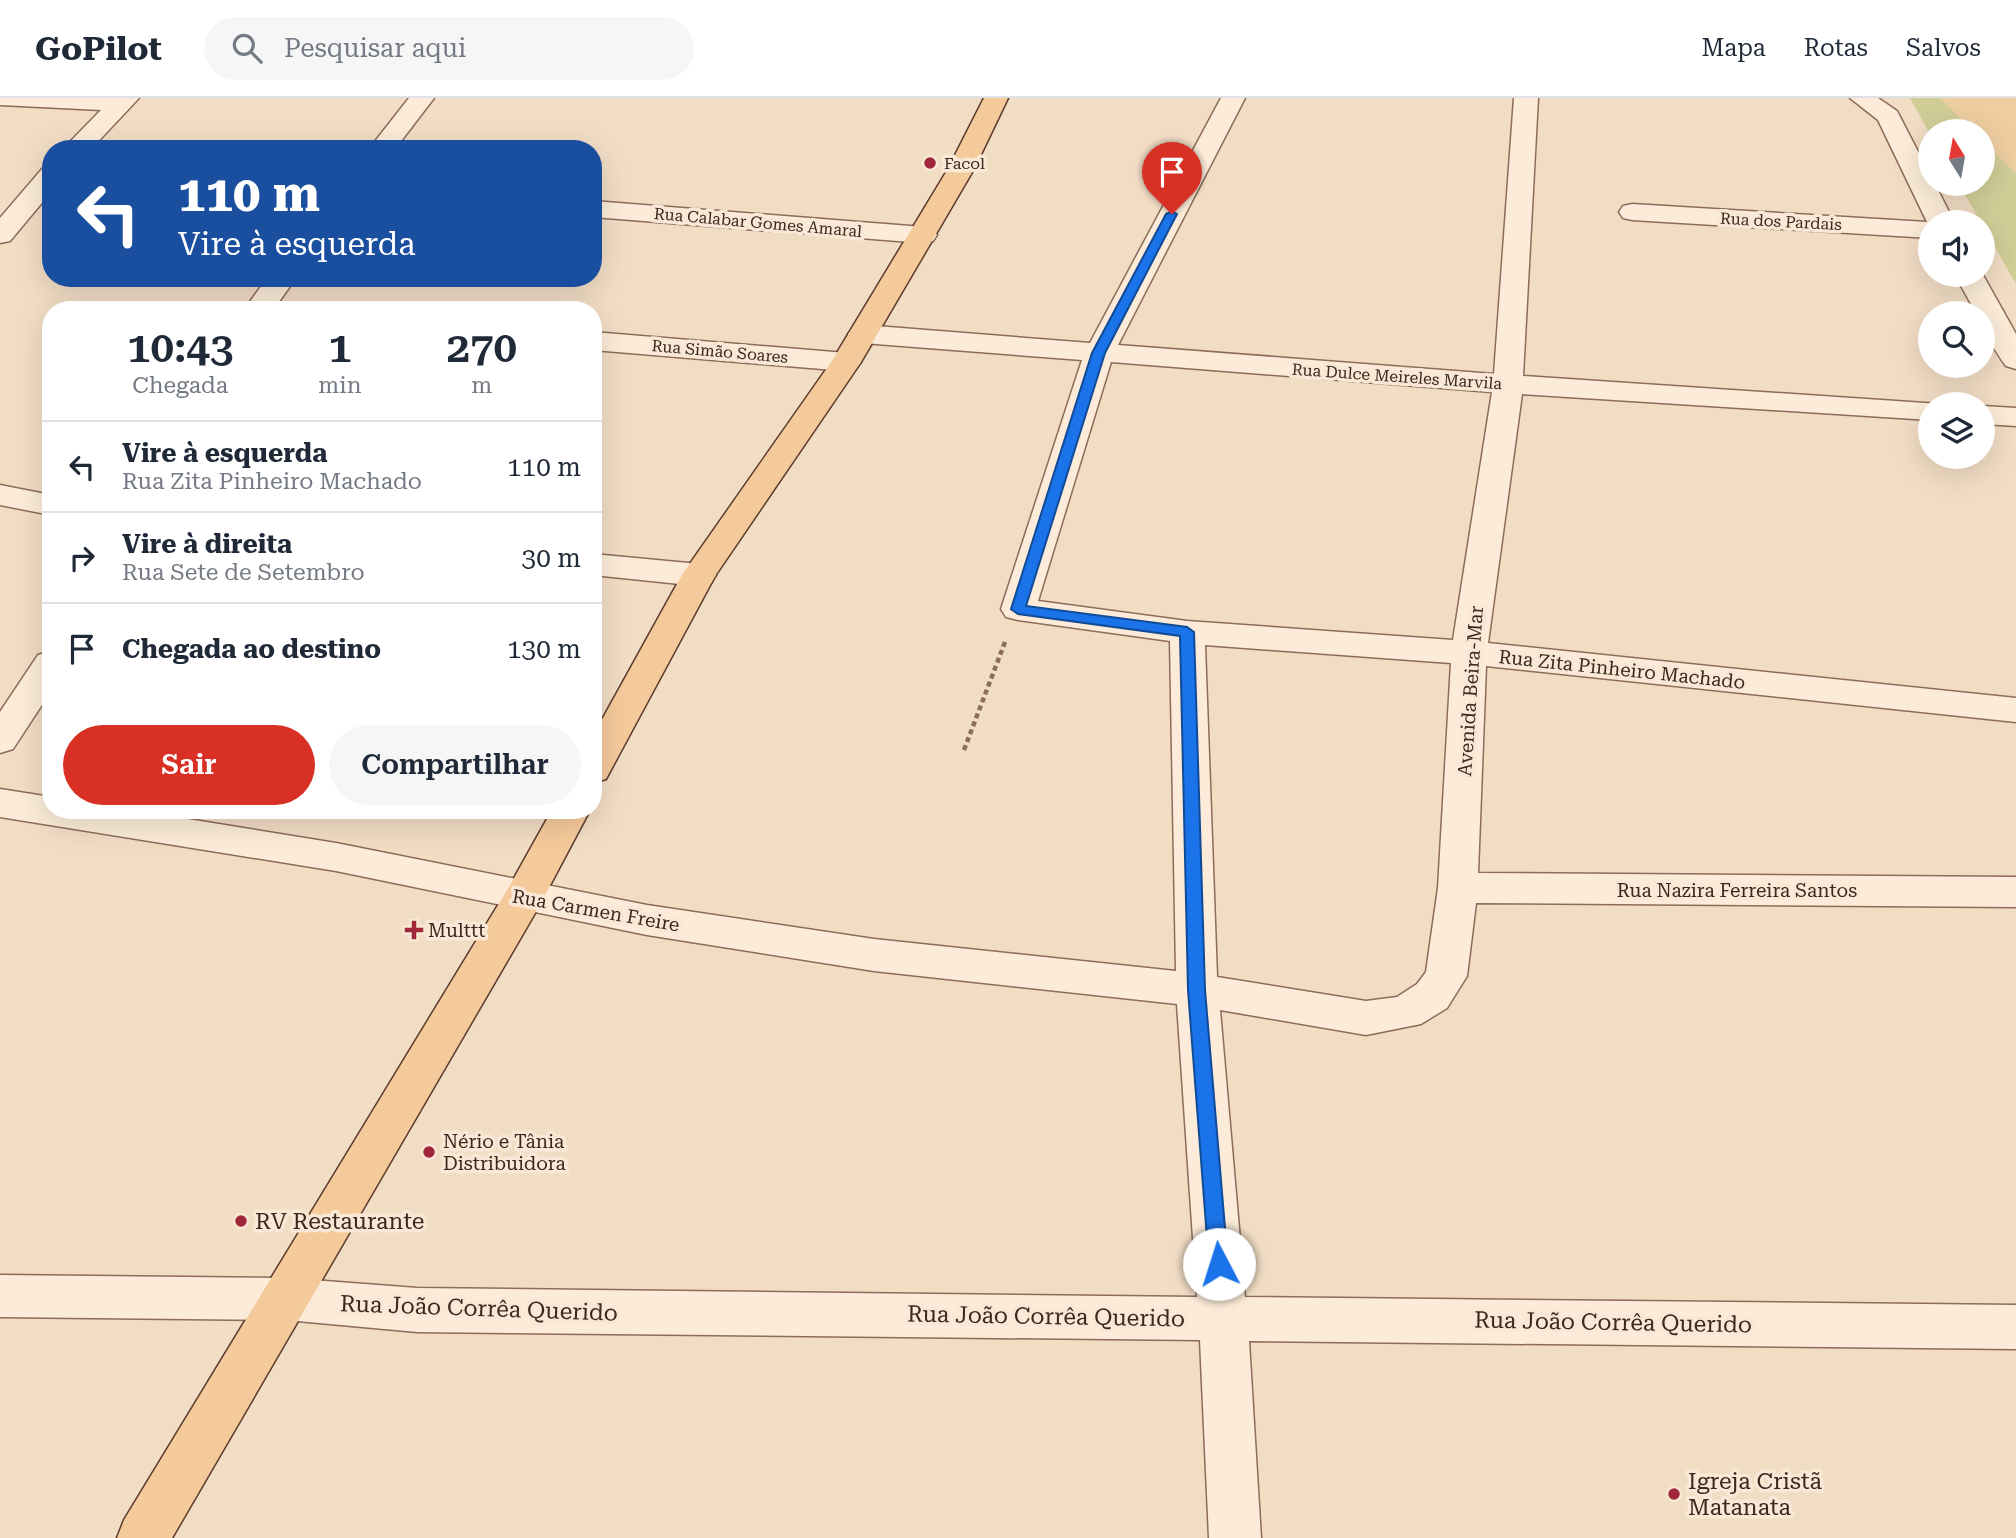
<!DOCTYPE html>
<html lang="pt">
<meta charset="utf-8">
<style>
:root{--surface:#fff;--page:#f6f6f7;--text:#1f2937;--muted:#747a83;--line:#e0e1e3;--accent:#d93025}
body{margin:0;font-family:"Roboto Serif",serif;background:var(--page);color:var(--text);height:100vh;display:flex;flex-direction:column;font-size:26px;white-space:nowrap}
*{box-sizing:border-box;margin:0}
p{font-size:23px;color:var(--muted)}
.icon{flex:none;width:38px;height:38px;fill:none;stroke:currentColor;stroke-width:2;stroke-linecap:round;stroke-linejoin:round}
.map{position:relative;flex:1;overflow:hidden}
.side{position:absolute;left:42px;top:203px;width:560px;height:518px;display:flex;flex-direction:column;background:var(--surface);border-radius:28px;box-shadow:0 7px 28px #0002}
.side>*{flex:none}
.banner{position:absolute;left:42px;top:42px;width:560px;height:147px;border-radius:28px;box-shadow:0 7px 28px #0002;background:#1a4fa0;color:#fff;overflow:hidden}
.needle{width:46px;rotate:349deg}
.controls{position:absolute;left:1918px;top:21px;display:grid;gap:14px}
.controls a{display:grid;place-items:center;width:77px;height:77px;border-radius:50%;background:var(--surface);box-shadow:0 7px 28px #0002;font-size:35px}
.pin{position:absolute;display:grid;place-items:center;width:60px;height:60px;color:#fff;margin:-72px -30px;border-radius:50% 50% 50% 0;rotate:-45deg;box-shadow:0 0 7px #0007}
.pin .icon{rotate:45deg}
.me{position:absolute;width:77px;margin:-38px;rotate:355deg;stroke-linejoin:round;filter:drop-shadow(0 0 5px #0008)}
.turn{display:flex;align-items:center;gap:24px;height:147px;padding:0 21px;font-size:32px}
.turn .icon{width:91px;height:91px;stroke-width:2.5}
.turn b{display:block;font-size:49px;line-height:60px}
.eta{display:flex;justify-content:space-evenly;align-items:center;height:119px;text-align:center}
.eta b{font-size:42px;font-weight:600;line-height:49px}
.primary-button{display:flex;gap:14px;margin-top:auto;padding:14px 21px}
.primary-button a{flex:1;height:80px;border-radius:42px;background:var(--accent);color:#fff;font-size:28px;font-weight:600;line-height:80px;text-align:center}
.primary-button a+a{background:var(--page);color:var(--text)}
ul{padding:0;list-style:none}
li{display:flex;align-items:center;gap:21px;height:91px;padding:0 21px;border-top:2px solid var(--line)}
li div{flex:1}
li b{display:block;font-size:26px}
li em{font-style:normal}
header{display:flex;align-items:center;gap:42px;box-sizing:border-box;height:98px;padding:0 35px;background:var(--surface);border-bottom:2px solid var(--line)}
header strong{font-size:33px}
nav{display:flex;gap:38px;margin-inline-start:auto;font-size:24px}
.search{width:490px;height:63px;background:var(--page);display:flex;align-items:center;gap:18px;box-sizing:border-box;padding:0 24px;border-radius:38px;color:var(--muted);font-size:26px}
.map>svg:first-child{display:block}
</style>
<header>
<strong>GoPilot</strong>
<div class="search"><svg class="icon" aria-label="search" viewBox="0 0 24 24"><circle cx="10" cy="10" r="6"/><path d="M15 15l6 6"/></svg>Pesquisar aqui</div>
<nav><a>Mapa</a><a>Rotas</a><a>Salvos</a></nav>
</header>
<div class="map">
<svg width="2016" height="1440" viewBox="0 0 2016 1440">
<rect width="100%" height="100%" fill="#f1dcc4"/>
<g fill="#d0cd97">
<polygon points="1910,0 1941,0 1972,33 1930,33 1930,36"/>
<polygon points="1983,45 2016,75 2016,186 1959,86 1983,86"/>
</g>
<polygon fill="#eecda0" points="1941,0 2016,0 2016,75 1983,45 1983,33 1972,33"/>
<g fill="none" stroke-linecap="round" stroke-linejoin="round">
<g stroke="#8d6c59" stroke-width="3">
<g id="minor">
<polygon points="0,0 139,0 91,51 63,51 101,12 0,7"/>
<polygon points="409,0 434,0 395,51 369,51"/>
<path d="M1221 0H1245L1118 247 1494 276 1514 0H1538L1523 278 1940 306H1930V322L1522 296 1488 545 2016 600V624L1486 568 1478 775 2016 779V809L1476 805 1467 878 1447 910 1421 926 1366 937 1220 912 1245 1199 2016 1207V1251L1249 1243 1261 1440H1209L1200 1242 417 1234 286 1222 0 1219V1177L286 1180 417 1190 1197 1199 1177 906 874 873 647 837 336 773 0 719V691L51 699V712H132L336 745 647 807 874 841 1176 873 1170 543 1018 522 1006 519 1001 511 1082 262 863 245 853 242 848 236 853 230 863 227 1090 245ZM1111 264 1492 294 1453 542 1187 523 1038 503ZM1205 547 1451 565 1438 790 1426 874 1417 886 1397 899 1366 903 1217 879Z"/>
<polygon points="1850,0 1878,0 1897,13 1930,77 1930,86 1935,86 1954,124 1930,124 1930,140 1632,122 1623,120 1619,114 1623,108 1632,106 1927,124 1878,22"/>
<polygon points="51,69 51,94 10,143 0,145 0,120 42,71"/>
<polygon points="593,103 923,129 933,131 937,137 933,143 923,145 593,119"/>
<path d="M1955 177H1983L2016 236V271L2006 268C1995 253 1983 234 1983 215H1976Z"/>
<polygon points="267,180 296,180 273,212 244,212"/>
<polygon points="593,234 846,255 856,258 861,264 856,270 846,273 593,252"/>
<polygon points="1983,308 2016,310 2016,328 1983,326"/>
<polygon points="0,387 51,397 51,417 0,407"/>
<polygon points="593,456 699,466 711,469 716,477 711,485 699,488 593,477"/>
<polygon points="51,553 51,593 13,651 0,655 0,614 38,557"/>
</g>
</g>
<g stroke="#5b3b2e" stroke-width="3">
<g id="major">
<polygon points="984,0 1008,0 974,71 861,264 715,478 606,681 593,685 593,638 682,477 832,263 948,71"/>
<polygon points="552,712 590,712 538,810 172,1440 117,1440 124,1422 509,789"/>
</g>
</g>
<polyline stroke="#8d6c59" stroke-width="4.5" stroke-dasharray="5 3.5" stroke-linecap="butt" points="964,652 1005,544"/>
<use href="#minor" fill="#fbebd8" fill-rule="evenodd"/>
<use href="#major" fill="#f5ca9b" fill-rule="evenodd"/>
</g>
<polygon fill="#1a73e8" stroke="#114b97" stroke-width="2" points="1172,113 1177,116 1105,255 1026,508 1187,529 1194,534 1205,892 1228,1166 1226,1172 1219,1174 1212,1172 1209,1166 1188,892 1180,538 1018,516 1011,511 1092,255 1166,116"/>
<g fill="#a0263a" stroke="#f8e8d5" stroke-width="2.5">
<circle cx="930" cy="65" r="7"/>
<path d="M410.5 821.5h7v7h7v7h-7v7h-7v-7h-7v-7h7z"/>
<circle cx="429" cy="1054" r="7"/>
<circle cx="241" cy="1123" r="7"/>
<circle cx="1674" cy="1396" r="7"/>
</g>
<g text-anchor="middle" stroke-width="7" stroke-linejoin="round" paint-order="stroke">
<g font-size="16" fill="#3c281e" stroke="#f8e8d5" text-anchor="start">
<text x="944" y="71">Facol</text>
</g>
<g font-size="16" fill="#3c281e" stroke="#f8e8d5">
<text transform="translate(1781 123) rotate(3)" y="6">Rua dos Pardais</text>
<text transform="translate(758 124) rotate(5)" y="6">Rua Calabar Gomes Amaral</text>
<text transform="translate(720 253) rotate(5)" y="6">Rua Simão Soares</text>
<text transform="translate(1397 278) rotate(4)" y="6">Rua Dulce Meireles Marvila</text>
</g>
<g font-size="19" fill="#3c281e" stroke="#f8e8d5">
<text transform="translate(1622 571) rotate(6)" y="7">Rua Zita Pinheiro Machado</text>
<text transform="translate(1470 593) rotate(-86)" y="7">Avenida Beira-Mar</text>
<text x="1737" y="799">Rua Nazira Ferreira Santos</text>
<text transform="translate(596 812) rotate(10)" y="7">Rua Carmen Freire</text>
</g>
<g font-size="19" fill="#3c281e" stroke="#f8e8d5" text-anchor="start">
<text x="428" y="839">Multtt</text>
<text x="443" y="1050">Nério e Tânia<tspan x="443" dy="22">Distribuidora</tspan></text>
</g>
<g font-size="23" fill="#3c281e" stroke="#f8e8d5" text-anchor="start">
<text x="255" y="1131">RV Restaurante</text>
<text x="1688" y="1391">Igreja Cristã<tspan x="1688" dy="26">Matanata</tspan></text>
</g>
<g font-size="23" fill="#3c281e" stroke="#f8e8d5">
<text transform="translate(479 1210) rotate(2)" y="8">Rua João Corrêa Querido</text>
<text transform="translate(1046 1218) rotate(1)" y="8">Rua João Corrêa Querido</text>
<text transform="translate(1613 1224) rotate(1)" y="8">Rua João Corrêa Querido</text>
</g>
</g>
</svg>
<div class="controls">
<a><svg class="needle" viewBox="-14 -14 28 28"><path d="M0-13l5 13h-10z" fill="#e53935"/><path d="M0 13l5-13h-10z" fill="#747a83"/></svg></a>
<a><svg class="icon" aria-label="sound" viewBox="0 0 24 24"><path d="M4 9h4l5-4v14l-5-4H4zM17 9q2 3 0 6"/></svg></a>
<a><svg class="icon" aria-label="search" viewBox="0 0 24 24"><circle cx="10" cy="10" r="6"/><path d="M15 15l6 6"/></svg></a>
<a><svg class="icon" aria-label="layers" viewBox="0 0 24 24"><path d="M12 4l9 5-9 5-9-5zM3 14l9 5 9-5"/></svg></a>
</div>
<div class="pin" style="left:1172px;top:116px;background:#d93025"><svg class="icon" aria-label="arrive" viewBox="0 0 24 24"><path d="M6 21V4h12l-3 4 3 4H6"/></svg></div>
<svg class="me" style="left:1219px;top:1166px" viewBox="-20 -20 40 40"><circle r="19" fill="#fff"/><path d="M0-13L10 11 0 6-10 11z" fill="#1a73e8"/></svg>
<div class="banner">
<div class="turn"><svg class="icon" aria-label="left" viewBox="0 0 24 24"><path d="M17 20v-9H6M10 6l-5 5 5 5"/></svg><div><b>110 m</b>Vire à esquerda</div></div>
</div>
<section class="side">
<div class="eta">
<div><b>10:43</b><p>Chegada</p></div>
<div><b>1</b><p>min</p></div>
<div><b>270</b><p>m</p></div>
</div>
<ul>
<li><svg class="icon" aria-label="left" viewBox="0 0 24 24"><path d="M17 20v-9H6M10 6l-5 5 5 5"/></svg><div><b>Vire à esquerda</b><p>Rua Zita Pinheiro Machado</p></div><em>110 m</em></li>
<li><svg class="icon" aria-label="right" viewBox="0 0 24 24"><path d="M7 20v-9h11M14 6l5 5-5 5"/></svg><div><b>Vire à direita</b><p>Rua Sete de Setembro</p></div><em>30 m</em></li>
<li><svg class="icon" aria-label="arrive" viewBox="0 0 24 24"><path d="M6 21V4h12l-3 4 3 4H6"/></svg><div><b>Chegada ao destino</b></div><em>130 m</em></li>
</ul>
<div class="primary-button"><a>Sair</a><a>Compartilhar</a></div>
</section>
</div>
